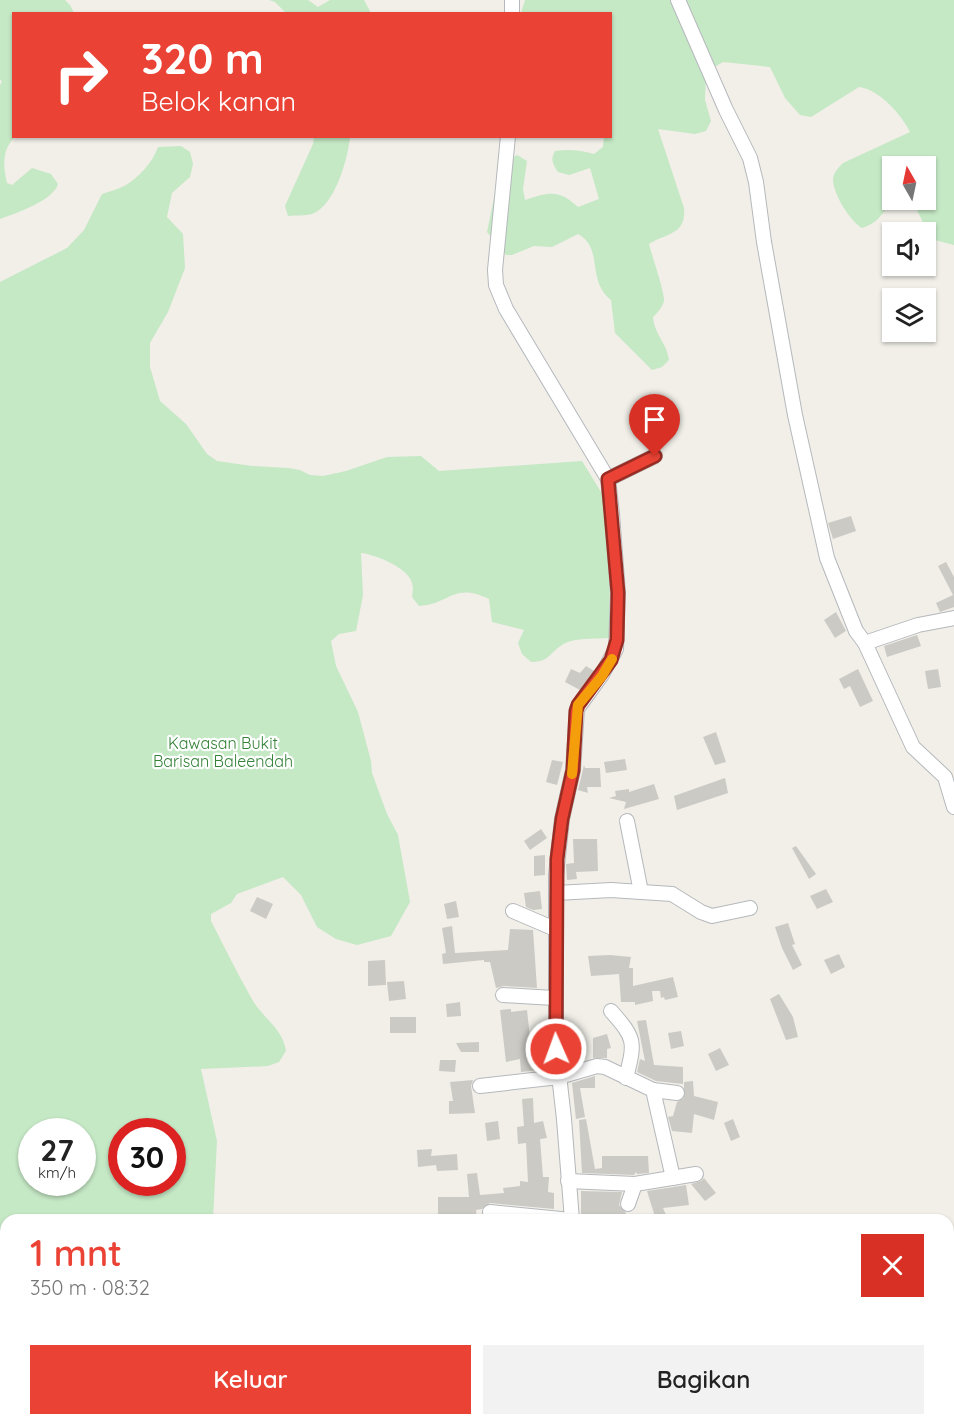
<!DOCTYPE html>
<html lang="id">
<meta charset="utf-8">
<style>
:root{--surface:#fff;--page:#f2f2f2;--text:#222;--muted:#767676;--accent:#ea4335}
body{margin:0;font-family:Quicksand,sans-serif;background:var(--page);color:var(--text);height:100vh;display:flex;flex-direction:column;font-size:22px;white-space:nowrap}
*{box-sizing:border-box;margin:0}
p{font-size:20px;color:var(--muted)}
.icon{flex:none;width:33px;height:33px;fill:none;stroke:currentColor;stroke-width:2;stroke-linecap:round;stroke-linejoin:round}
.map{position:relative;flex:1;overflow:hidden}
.drawer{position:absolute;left:0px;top:1214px;width:954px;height:212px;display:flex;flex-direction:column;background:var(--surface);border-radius:18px 18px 0 0;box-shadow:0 2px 4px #0004}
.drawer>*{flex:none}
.banner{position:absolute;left:12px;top:12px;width:600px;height:126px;border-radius:0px;box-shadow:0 2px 4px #0004;background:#ea4335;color:#fff;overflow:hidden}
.needle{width:39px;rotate:351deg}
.buttons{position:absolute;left:882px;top:156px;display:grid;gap:12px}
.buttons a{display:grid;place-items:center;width:54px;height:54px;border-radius:0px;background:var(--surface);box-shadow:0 2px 4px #0004;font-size:30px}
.speed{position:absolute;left:18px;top:1118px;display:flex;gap:12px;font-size:30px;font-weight:700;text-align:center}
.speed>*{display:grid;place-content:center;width:78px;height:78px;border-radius:50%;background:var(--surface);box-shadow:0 2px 4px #0004;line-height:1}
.speed small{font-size:15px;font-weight:400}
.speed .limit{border:9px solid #d22;background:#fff;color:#111}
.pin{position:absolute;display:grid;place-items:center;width:51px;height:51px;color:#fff;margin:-62px -26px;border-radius:50% 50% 50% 0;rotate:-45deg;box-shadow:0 0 6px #0007}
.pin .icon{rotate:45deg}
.me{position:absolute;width:66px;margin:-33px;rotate:358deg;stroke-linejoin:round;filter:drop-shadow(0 0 4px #0008)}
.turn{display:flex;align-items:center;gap:21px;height:126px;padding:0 30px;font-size:27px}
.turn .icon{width:78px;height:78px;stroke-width:2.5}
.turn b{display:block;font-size:42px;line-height:51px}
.round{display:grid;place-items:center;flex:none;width:63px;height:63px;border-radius:0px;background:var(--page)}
.headline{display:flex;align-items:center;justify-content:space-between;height:102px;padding:0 30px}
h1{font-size:36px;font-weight:600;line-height:45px;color:var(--accent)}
.cta{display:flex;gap:12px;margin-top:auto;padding:12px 30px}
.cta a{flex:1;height:69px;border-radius:0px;background:var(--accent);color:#fff;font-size:24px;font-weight:600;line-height:69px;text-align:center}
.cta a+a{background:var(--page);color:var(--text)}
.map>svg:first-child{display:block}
</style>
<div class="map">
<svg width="954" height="1424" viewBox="0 0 954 1424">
<rect width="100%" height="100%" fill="#f1efe8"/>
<g fill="#c5e8c5" fill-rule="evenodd">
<path d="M0 0H65L70 5 74 13 14 14V136L15 137C2 149 3 165 7 183L12 185 32 168 51 174 58 184C53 201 16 213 0 219V85L2 82 0 79Z"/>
<polygon points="269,0 308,0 318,7 330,0 364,0 371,13 286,13 275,2"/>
<path d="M525 0H954V245L931 239 917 210C872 200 893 218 862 228 850 221 833 194 833 179 834 172 838 168 843 163L910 132C901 114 880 90 859 87L811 117 800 115 785 98 770 67 723 62 706 72 705 100 711 121 706 131 695 134 658 129 684 208C686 235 668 232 649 244 652 256 665 293 664 301 662 308 658 312 653 317 654 334 667 343 669 360L662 367 652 370 615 333 611 300C586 280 604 248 578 234L552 247 534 246 512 255H506L487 232 501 164 517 155 527 161 523 189 525 200C549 192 559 189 578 207L599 199 590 168 569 175 558 172C553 164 550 160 555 151 569 149 580 150 594 154L603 147 604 137 610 136V14L521 13ZM892 166H926V200H892Z"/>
<path d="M314 137H350C348 158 335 206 312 214 305 216 295 215 288 216L285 206 313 144Z"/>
<path d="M181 146 190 152 193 164 190 177 172 193 167 217 183 234 185 268 168 312 150 343V367L160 401 186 424 207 454 217 461 252 466 288 468 300 470 310 475 323 476 346 471 387 457 421 456 439 471 582 461 606 500 610 569 609 638C597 639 582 638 571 641 552 646 552 663 531 662L522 654 518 643 524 630 492 622 489 599C453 582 451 604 419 606L412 597C413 590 414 584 409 577 402 566 374 554 361 553L363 595 356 631 339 634 331 641 336 666 358 712 371 761 372 773 387 814 398 835 410 902 391 936 357 945 336 939 317 927 301 895 283 877 237 894 231 903 211 914V921C225 948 238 975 253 1001 264 1019 283 1029 286 1051L279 1062 268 1066 201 1069 217 1141 213 1219 6 1220V1419H376L410 1420 421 1424H0V282L67 248 84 230 102 194C110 191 119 189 126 185 139 177 153 162 158 147ZM32 1131H82V1182H32ZM122 1131H172V1182H122Z"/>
</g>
<g fill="#cccac5">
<polygon points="851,516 856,531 833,539 828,523"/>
<polygon points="946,562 954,577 954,607 940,612 936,603 953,595 938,566"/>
<polygon points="836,612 846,631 835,638 824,620"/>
<polygon points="917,635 921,646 887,657 884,646"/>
<polygon points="586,666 594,671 580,690 565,682 571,669 580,673"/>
<polygon points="858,669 873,701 860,707 850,686 844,689 839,679"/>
<polygon points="938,669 941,687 928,689 925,671"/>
<polygon points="716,732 726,762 715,765 703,737"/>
<polygon points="625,759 627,770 606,773 604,762"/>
<polygon points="552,760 563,762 557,785 546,782"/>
<polygon points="584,765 585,768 600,768 601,787 587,787 588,793 578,790"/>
<polygon points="725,778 728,793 677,810 674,796"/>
<polygon points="654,784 659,799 624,809 626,802 609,798 616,796 615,791 629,789 629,792"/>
<polygon points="541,829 547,838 530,850 524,841"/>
<polygon points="573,839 597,839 598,871 576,872 577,879 567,880 566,864 574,863"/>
<polygon points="796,846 816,874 809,879 792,848"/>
<polygon points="545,855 545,875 534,876 534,856"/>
<polygon points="826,889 833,902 817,909 810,896"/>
<polygon points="540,891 542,909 533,910 526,907 524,893"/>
<polygon points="257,897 273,904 266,919 250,911"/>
<polygon points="456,901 459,917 447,919 444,904"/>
<polygon points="788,923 795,944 792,945 802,965 793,970 782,948 775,927"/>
<polygon points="452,926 455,953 508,950 510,929 533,930 537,988 504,986 496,988 490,962 484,962 484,960 443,964 442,954 446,953 442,928"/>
<polygon points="839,954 845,967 831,974 824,960"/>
<polygon points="610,955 631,957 629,968 633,968 633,986 673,977 678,997 665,1000 664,997 661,998 660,991 652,991 653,1001 635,1005 635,1002 621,1002 619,974 591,976 588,956"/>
<polygon points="385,960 386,985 368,986 368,961"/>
<polygon points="404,981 406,999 389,1001 387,982"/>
<polygon points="779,994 793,1017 798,1037 786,1040 770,999"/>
<polygon points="460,1002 461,1016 447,1017 446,1004"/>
<polygon points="511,1009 511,1012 527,1010 532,1056 538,1056 538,1070 521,1072 520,1059 506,1062 500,1010"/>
<rect x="390" y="1017" width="26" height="16"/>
<polygon points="646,1020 654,1065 683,1067 683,1084 656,1081 637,1072 640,1059 645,1061 637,1021"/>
<polygon points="681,1031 684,1046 671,1049 668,1033"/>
<polygon points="607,1034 611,1048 607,1049 607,1058 593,1058 593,1038"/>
<polygon points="479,1042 479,1052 461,1052 456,1043"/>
<polygon points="720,1048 729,1065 716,1071 708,1054"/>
<polygon points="440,1060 456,1060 455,1072 439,1071"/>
<polygon points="595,1076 595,1088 580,1088 585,1117 576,1119 572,1083"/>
<polygon points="473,1080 471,1086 475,1113 449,1114 449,1101 453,1101 450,1082"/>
<polygon points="693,1081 694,1096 718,1102 714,1120 694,1114 692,1133 672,1131 668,1117 673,1116 677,1102 684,1098 684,1082"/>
<polygon points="533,1098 534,1123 543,1121 547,1138 540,1139 543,1177 549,1177 548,1192 554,1193 554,1209 490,1203 482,1209 476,1210 477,1220 438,1220 438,1197 469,1197 467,1174 477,1173 480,1195 504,1193 503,1188 520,1186 520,1181 528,1182 526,1143 518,1144 517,1127 524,1126 522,1099"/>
<polygon points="586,1119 595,1169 602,1168 602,1156 648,1156 649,1173 637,1174 636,1172 634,1175 582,1173 579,1120"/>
<polygon points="733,1119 740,1137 731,1141 724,1123"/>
<polygon points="498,1121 500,1139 487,1141 485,1123"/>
<polygon points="432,1149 431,1156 457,1154 458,1170 437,1171 436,1165 418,1167 417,1150"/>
<polygon points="704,1178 716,1193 705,1201 691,1184 701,1181"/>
<polygon points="686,1185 689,1205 663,1208 668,1220 656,1220 647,1191"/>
<polygon points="581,1191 622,1192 619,1205 626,1213 626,1218 581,1220"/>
</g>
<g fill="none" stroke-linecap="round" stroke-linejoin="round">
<g stroke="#b5b8bc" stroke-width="16">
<g id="minor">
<polyline points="678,0 726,110 750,158 756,182 764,242 795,415 827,558 856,631 865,643 918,625 954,618"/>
<polyline points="512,14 512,0"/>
<polyline points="508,136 495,270 496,285 506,309 608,479 612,514 618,593 616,649 601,676 577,709 573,770 562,819 556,875 556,1049 564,1119 572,1220"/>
<polyline points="608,479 655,456"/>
<polyline points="865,643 913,747 945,777 954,807"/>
<polyline points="627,821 641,892"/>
<polyline points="556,893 611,890 672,894 701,912 712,916 750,908"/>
<polyline points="513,911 555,929"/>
<polyline points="503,995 554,998"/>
<path d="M611 1011C636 1039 635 1042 626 1078"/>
<polyline points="480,1086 559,1077 597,1066 605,1067 653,1090 673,1178"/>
<polyline points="653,1090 677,1093"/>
<polyline points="568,1181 635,1184 696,1174"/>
<polyline points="628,1204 635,1184"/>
<polyline points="490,1212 571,1220"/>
<polyline points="622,1419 624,1424"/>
<polyline points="840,1419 841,1424"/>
</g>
</g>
<use href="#minor" stroke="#fff" stroke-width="14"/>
</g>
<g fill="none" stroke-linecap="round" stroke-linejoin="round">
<g stroke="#982c22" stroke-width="15">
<polyline id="route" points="556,1049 557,859 562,819 573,770 576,711 578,705 611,660 617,640 618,593 608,479 655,456"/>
</g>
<use href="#route" stroke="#ea4335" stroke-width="10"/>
<polyline stroke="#f59e0b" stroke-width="10" points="572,774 578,705 602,676 612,659"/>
</g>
<g text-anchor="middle" stroke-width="4.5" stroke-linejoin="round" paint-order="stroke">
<g font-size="16" fill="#348238" stroke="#fff">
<text x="223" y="749">Kawasan Bukit<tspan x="223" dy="18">Barisan Baleendah</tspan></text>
</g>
</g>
</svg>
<div class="buttons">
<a><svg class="needle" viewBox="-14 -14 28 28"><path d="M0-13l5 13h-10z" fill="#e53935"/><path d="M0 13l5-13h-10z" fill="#767676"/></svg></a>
<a><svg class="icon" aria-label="sound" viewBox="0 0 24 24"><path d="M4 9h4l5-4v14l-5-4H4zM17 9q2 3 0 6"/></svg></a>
<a><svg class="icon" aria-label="layers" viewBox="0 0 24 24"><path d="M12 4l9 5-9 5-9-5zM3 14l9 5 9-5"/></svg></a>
</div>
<div class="speed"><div>27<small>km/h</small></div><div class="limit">30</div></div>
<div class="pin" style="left:655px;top:456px;background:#d93025"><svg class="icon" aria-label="arrive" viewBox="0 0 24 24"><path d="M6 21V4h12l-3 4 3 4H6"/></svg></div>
<svg class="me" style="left:556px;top:1049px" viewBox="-20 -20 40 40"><circle r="17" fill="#ea4335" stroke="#fff" stroke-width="3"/><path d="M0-11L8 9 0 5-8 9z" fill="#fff"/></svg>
<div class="banner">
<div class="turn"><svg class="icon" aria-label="right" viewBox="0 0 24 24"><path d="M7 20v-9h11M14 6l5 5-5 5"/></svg><div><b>320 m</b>Belok kanan</div></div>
</div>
<section class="drawer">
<div class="headline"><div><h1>1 mnt</h1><p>350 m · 08:32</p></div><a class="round" style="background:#d93025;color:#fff"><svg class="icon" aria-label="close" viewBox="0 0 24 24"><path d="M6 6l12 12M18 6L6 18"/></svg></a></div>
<div class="cta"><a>Keluar</a><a>Bagikan</a></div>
</section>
</div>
